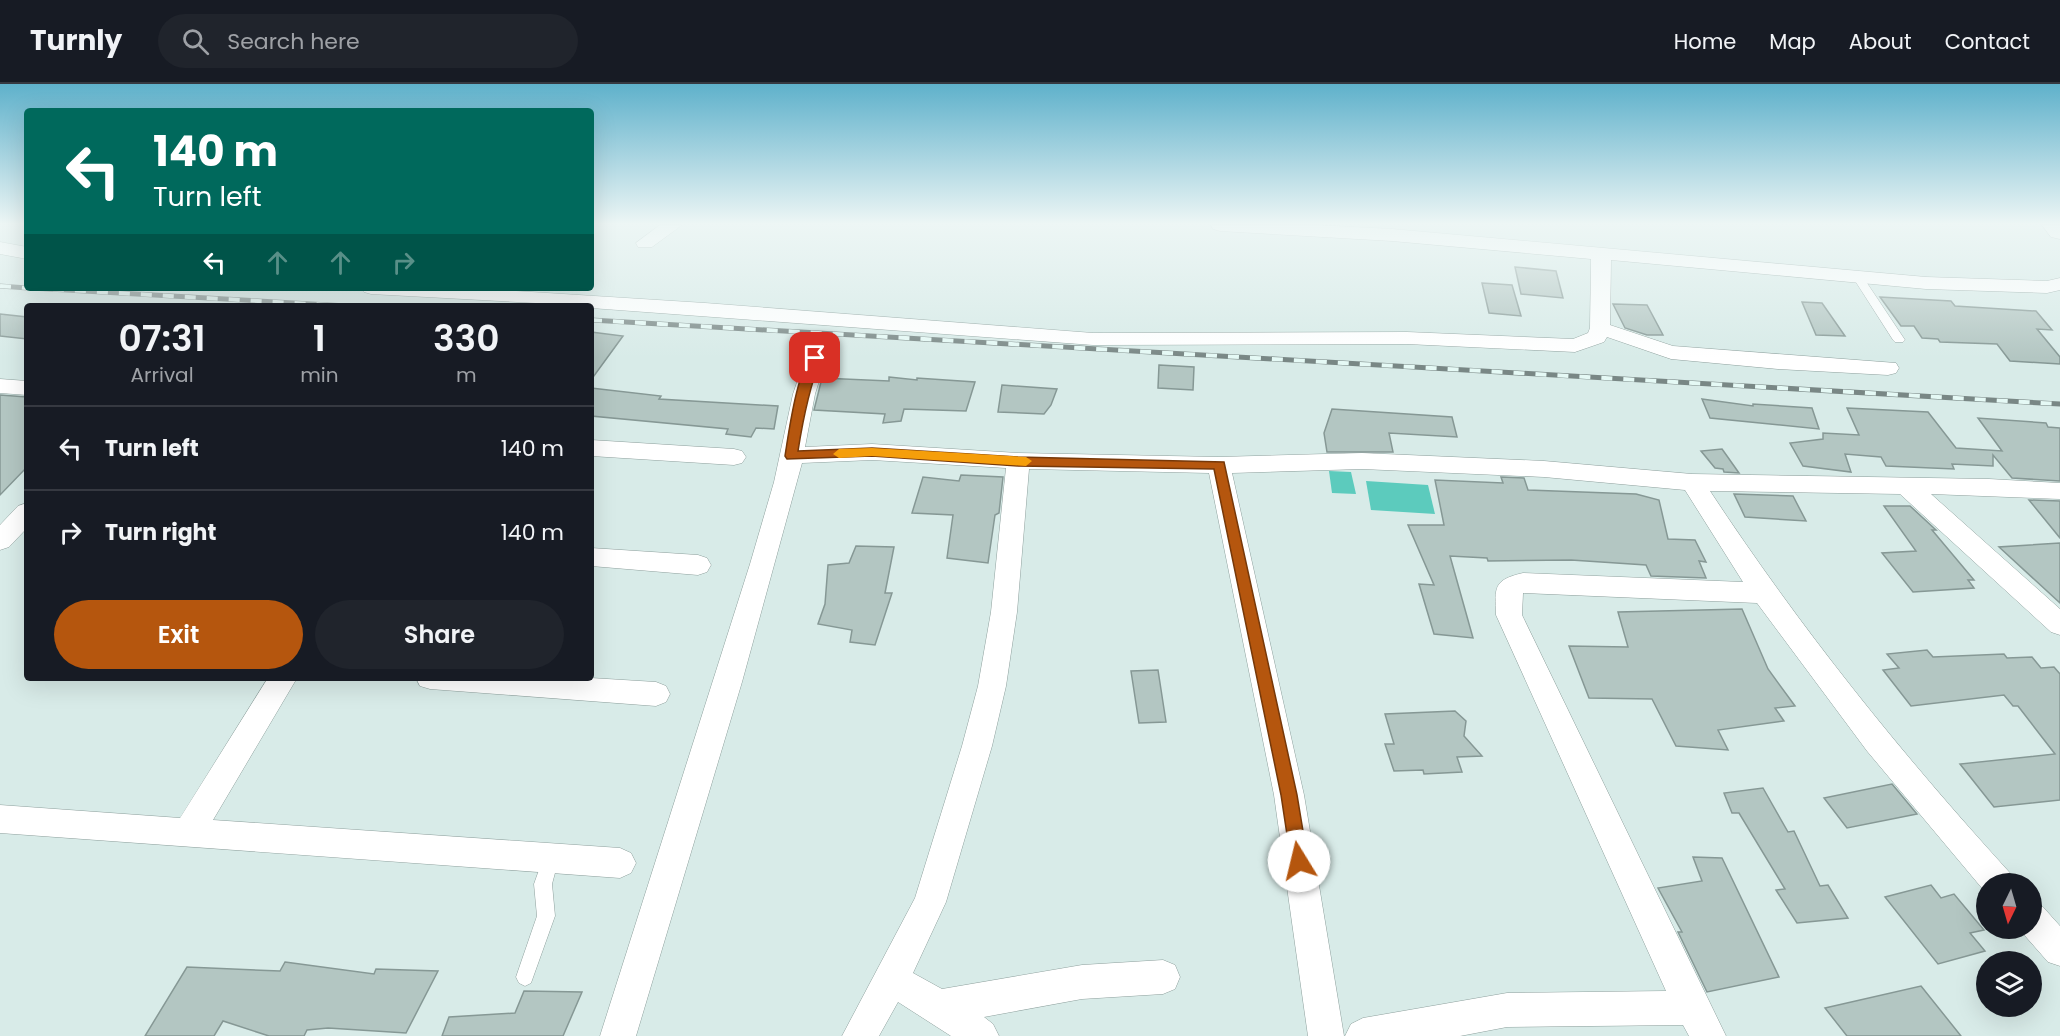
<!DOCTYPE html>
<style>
:root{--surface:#171b24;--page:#20242c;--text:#f1f3f6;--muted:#9ea1a6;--line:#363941;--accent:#b5560e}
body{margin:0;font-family:Poppins,sans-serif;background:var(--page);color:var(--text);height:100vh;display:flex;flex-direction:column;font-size:22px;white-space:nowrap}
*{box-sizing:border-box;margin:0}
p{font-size:20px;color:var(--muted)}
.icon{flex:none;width:33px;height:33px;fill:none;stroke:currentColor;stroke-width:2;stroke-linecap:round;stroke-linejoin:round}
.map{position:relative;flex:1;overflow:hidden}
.drawer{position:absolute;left:24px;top:219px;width:570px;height:378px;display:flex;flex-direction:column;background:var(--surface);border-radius:6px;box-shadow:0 6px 24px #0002}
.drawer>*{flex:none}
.guide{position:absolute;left:24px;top:24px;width:570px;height:183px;border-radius:6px;box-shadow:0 6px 24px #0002;background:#00695c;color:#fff;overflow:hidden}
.needle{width:39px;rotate:185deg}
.fabs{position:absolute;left:1976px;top:789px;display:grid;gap:12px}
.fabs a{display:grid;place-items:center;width:66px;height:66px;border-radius:50%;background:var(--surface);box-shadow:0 6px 24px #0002;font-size:30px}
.pin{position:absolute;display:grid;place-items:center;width:51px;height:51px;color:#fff;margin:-26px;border-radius:12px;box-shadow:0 3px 9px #0006}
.me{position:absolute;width:66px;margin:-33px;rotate:351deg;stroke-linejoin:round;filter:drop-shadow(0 0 4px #0008)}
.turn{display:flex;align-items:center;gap:21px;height:126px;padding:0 30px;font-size:27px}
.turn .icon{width:78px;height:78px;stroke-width:2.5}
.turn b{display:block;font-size:42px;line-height:51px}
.lanes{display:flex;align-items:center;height:57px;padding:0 30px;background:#0003;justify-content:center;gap:30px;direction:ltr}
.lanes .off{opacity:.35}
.eta{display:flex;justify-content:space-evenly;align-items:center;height:102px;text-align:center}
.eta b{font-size:36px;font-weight:600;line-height:42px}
.primary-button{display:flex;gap:12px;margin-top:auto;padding:12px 30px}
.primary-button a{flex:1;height:69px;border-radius:36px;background:var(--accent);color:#fff;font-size:24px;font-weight:600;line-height:69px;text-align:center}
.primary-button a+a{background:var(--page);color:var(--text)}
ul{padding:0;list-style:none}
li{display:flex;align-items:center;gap:18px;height:84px;padding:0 30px;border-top:2px solid var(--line)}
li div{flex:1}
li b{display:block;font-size:22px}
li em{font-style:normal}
header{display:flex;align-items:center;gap:36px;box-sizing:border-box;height:84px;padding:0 30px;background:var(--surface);border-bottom:2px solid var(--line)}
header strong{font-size:28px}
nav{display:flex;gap:33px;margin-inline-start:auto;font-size:21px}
.search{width:420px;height:54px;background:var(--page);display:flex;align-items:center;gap:15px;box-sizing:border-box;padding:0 21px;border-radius:33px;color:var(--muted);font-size:22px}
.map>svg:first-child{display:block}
</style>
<header>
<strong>Turnly</strong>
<div class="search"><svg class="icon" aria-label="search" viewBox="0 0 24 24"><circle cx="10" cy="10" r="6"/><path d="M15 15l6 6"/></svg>Search here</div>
<nav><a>Home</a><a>Map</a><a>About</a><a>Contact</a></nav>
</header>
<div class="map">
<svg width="2060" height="952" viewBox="0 0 2060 952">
<rect width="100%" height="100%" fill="#d8ebe8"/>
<g fill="#5ccbbd">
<polygon points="1329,387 1351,388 1356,410 1332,409"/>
<polygon points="1366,397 1428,401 1435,430 1371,426"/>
</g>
<g fill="#b3c6c2" stroke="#869895" stroke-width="1.5">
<polygon points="1515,183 1556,187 1563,214 1521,210"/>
<polygon points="1482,199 1512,201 1521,232 1489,229"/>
<polygon points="1880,213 1951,217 1955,222 2036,227 2052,246 2037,245 2060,273 2060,280 2010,277 1997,260 1940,258 1938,255 1922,254 1914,242 1901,242"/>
<polygon points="1802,218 1822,219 1845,252 1816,251"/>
<polygon points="1613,220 1647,221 1663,251 1647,251 1625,244"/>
<polygon points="0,230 27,233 27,255 0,252"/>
<polygon points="591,248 623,252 591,296"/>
<polygon points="1159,281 1194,283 1193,306 1158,304"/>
<polygon points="889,293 917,296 917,294 975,298 966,327 904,325 901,337 883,339 885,330 814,326 822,294 889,297"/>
<polygon points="1002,301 1057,305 1051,321 1044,330 998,328"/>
<polygon points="591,304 661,312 659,315 778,322 774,345 756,344 751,353 726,350 728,345 591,332"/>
<polygon points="0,311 27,313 27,383 0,411"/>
<polygon points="1702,315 1753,322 1753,320 1812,324 1819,345 1710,334"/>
<polygon points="1847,324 1928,328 1956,364 2002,367 1978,334 2046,339 2048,343 2060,344 2060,397 2012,394 1993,371 1993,382 1952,380 1954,385 1886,382 1881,373 1845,370 1851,388 1803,382 1790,359 1823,355 1823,349 1859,351"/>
<polygon points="1332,325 1452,333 1457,353 1389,349 1393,368 1327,368 1324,349"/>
<polygon points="1722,365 1727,372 1739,389 1724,388 1723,385 1715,384 1701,367"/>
<polygon points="961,391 1003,393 999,429 995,431 988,479 947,474 953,431 912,429 923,393 959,397"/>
<polygon points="1501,393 1524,394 1528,406 1636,410 1659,416 1668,455 1695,456 1706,478 1699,477 1706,494 1651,492 1646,481 1571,476 1488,477 1487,474 1450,472 1473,554 1434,550 1419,500 1434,501 1408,441 1444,441 1435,396 1503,399"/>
<polygon points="1734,410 1793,412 1806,437 1745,433"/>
<polygon points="2029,416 2060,417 2060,454"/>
<polygon points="1884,422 1910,422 1936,446 1932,446 1974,496 1968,496 1974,504 1913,508 1882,469 1916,467"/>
<polygon points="2060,459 2060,519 1999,463"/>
<polygon points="856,462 894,463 885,509 892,509 875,561 850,558 852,546 818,540 825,520 828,481 849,479"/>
<polygon points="1742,525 1768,585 1795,622 1775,624 1784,637 1718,646 1728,666 1676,662 1652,615 1589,614 1569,562 1628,563 1618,528"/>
<polygon points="1927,566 1933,573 2004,570 2007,574 2032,573 2041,584 2054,583 2060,590 2060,716 1994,723 1960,680 2055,670 2018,622 2013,622 2004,611 1911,622 1883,586 1899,584 1887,570"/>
<polygon points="1158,586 1166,638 1139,639 1131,587"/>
<polygon points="1455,627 1466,637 1464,652 1482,672 1457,673 1462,688 1424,690 1423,686 1394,687 1385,660 1394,660 1385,630"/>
<polygon points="1892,700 1917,730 1847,744 1824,714"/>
<polygon points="1763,704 1788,748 1794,747 1820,802 1828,801 1848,834 1797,839 1776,806 1785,805 1739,729 1732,729 1724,709"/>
<polygon points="1693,773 1722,774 1779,893 1707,908 1678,848 1682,848 1658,804 1702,797"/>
<polygon points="1931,801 1941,814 1954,810 1984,846 1970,849 1985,867 1938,880 1885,813"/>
<polygon points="285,878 374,890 376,885 438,887 406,949 328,944 307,946 304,952 269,952 223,937 214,952 145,952 187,883 280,887"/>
<polygon points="1921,902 1961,952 1847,952 1825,924"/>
<polygon points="524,907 582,908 563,952 442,952 449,933 515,929"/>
</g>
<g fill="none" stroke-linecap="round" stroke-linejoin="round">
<g stroke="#8ea09d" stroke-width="1">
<g id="lane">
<polygon points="1857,189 1861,190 1905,256 1903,258 1895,258 1893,256 1852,192"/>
<polygon points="551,766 557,769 559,774 552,800 555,832 531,899 525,902 519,899 516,893 537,832 534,800 545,769"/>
</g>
</g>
<g stroke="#8ea09d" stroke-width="1">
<g id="street">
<polygon points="660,141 682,141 652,163 638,163 636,159"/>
<polygon points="1211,141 1315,141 1392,145 1926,193 2047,197 2060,194 2060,206 2047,209 1926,205 1611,176 1610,241 1673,262 1896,279 1899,284 1896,289 1888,291 1778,285 1671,275 1607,253 1604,258 1575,268 1407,260 1093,261 591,224 591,222 371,210 364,208 361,204 467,204 705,219 1093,249 1407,248 1573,255 1588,249 1590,244 1591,175 1392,157 1220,147 1213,145"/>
<polygon points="0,158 27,163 27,175 0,170"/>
<path d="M815 267 823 269 826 274 815 310 805 363 872 360 1018 369 1219 373 1362 369 1544 377 1692 390 1989 395 2060 399V415L1931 410 2060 525V551L2051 548 1900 410 1710 407C1801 545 1899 667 2010 789L2015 800H1986V809L1867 667 1757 519 1523 509 1522 531 1726 952H1689L1683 941 1507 943 1460 952H1345L1351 940 1363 934 1507 909 1666 907 1496 531C1495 503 1493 496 1523 489L1743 498 1685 406 1544 393 1362 385 1232 389 1304 711 1344 952H1308L1274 711 1209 389 1029 385 1017 528 1006 602 992 662 946 818 913 889 942 905 1082 881 1163 876 1175 881 1180 893 1175 905 1163 910 1082 915 984 933 993 940 999 952H951L898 918 879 952H842L915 814 962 662 978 602 991 528 1006 384 872 376 802 379 742 598 636 952H600L750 480 774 398 793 310 807 269Z"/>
<polygon points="0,295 27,297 27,311 0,309"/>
<polygon points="591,356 734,365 742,367 746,373 742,379 734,381 591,372"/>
<polygon points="27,419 27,444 9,463 0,466 0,441 18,422"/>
<polygon points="591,464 698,471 707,474 711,481 707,488 698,491 591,482"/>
<polygon points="268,594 297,594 213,736 620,764 631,769 636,779 631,789 620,794 0,749 0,721 180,734"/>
<polygon points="416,594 591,594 656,598 666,602 670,610 666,618 656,622 430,605 420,602"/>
<polygon points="2031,818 2043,823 2060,842 2060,882 2048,878 2019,845 2031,844"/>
</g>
</g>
<g stroke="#8ea09d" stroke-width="1">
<polygon id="secondary" points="2042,141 2060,141 2060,155 2051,153"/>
</g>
<use href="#lane" fill="#fff" fill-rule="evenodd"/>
<use href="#street" fill="#fff" fill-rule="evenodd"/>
<use href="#secondary" fill="#fff" fill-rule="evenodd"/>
<g stroke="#798785" stroke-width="5">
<g id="rail">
<polyline points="0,202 27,204"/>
<polyline points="31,204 347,222"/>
<polyline points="591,236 2060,320"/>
</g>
</g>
<use href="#rail" stroke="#e5f9f5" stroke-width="4" stroke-dasharray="11" stroke-linecap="butt"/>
</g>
<linearGradient id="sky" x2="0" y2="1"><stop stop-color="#5fb1cb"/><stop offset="0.51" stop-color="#edf6f5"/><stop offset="1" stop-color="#edf6f5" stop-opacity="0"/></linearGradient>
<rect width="2060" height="274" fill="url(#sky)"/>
<path fill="#b5560e" stroke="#763809" stroke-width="1.5" d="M815 270 821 274C809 304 803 335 798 367L872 364 1018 373 1224 378 1297 711 1308 777 1305 782 1299 785 1293 782 1291 777 1281 711 1214 385 1018 382 872 372 787 375 785 372C788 354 798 276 815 270Z"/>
<polygon fill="#f59e0b" points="872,364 1026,373 1032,377 1026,382 872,372 839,374 833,370 839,365"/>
</svg>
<div class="fabs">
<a><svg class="needle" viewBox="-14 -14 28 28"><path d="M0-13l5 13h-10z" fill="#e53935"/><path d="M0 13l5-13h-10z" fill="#9ea1a6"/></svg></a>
<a><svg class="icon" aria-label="layers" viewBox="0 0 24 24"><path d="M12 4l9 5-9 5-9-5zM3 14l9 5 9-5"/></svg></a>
</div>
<div class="pin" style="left:815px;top:274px;background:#d93025"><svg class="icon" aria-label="arrive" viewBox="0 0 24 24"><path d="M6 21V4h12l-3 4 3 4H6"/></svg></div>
<svg class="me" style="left:1299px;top:777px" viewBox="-20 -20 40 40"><circle r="19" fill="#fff"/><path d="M0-13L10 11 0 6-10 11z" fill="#b5560e"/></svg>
<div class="guide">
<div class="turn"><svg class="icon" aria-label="left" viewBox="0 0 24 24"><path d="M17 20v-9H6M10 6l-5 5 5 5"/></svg><div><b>140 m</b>Turn left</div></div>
<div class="lanes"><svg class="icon" aria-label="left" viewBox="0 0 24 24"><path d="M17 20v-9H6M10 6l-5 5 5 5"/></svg><svg class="icon off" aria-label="ahead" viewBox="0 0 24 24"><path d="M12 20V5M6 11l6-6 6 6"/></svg><svg class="icon off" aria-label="ahead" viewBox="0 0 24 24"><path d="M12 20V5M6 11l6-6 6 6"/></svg><svg class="icon off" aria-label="right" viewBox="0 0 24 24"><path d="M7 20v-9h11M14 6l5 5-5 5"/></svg></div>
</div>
<section class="drawer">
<div class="eta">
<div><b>07:31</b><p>Arrival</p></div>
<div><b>1</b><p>min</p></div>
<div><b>330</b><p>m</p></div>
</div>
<ul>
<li><svg class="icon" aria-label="left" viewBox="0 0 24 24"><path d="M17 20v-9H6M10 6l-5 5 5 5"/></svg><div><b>Turn left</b></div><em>140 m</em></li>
<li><svg class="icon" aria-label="right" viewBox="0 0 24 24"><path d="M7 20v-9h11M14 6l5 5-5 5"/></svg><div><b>Turn right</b></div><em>140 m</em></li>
</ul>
<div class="primary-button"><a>Exit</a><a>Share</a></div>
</section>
</div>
